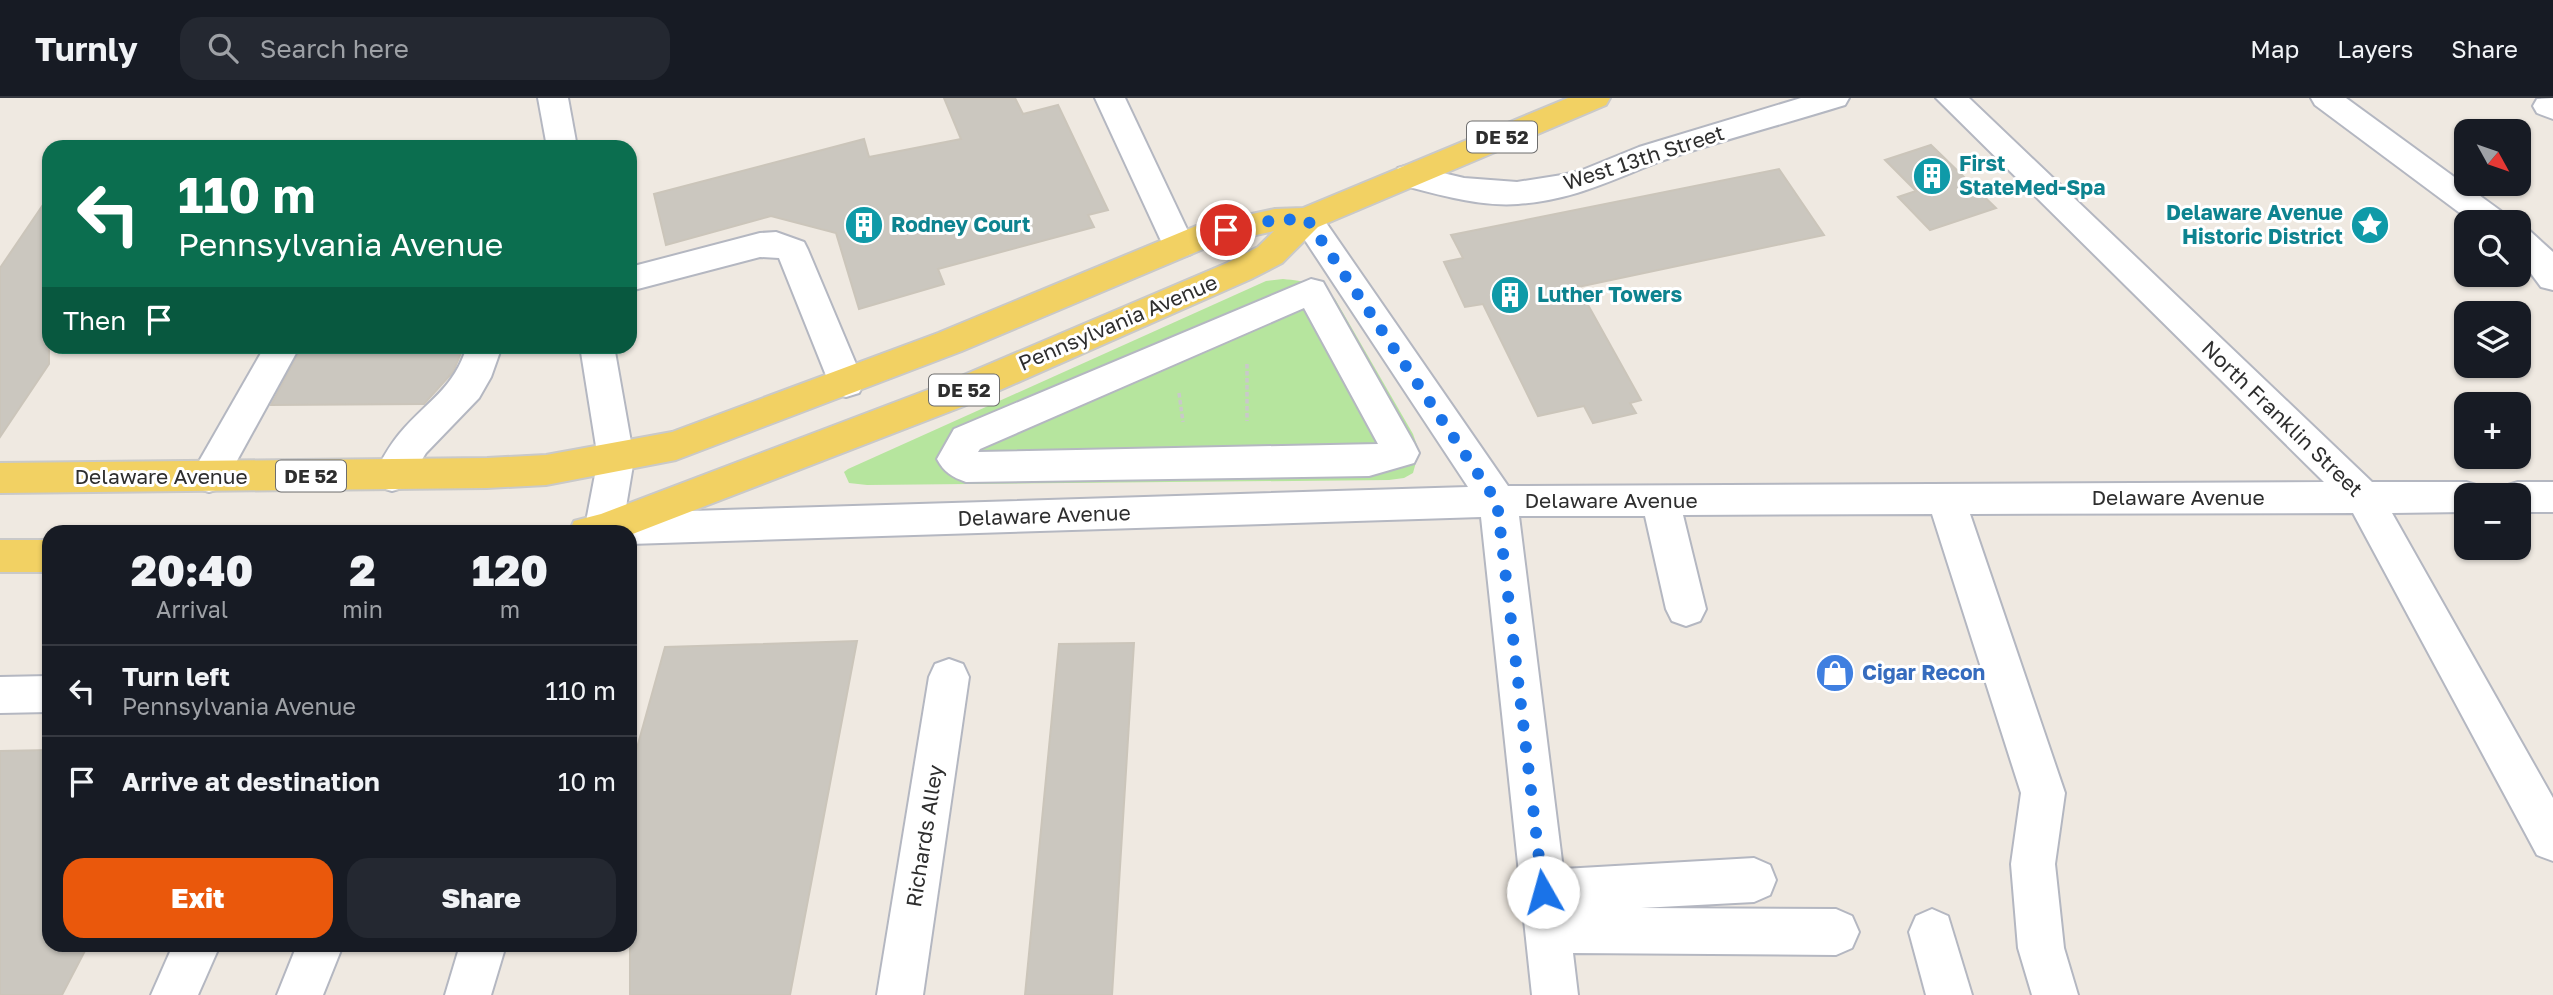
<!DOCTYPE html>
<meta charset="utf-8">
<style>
:root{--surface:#171b24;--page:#242831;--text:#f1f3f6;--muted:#9ea1a6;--line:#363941;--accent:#ea580c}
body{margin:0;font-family:"Golos Text",sans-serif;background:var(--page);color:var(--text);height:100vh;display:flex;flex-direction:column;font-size:26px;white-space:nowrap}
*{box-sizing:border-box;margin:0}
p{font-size:23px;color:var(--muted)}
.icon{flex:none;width:38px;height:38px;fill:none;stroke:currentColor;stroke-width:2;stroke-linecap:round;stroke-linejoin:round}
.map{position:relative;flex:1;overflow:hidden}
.sheet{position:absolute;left:42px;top:427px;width:595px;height:427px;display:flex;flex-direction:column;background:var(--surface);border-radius:21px;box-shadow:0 2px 5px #0004}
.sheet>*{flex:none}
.top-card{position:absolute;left:42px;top:42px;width:595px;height:214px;border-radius:21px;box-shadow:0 2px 5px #0004;background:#0b6e4f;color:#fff;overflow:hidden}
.needle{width:46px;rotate:130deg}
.buttons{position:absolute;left:2454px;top:21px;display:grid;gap:14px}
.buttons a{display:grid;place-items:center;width:77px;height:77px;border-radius:14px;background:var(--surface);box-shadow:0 2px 5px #0004;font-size:35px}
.pin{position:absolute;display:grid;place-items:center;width:60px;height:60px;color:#fff;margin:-30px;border:4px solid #fff;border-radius:50%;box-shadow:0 2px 7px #0007}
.me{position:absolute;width:77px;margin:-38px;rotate:353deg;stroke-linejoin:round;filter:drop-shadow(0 0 5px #0008)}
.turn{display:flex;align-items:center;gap:24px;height:147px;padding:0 21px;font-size:32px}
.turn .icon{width:91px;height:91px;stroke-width:2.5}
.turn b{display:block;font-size:49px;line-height:60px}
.then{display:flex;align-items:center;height:66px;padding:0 21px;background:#0003;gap:14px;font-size:26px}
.eta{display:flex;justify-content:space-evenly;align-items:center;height:119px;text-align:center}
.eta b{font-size:42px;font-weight:800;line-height:49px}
.cta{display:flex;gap:14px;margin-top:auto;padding:14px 21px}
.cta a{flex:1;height:80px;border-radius:21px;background:var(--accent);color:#fff;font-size:28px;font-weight:800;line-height:80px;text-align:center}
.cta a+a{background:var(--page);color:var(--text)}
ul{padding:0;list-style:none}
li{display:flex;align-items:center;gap:21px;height:91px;padding:0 21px;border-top:2px solid var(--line)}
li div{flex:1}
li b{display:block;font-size:26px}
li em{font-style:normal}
header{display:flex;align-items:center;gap:42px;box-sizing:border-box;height:98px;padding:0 35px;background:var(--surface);border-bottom:2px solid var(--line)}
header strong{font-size:33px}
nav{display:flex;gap:38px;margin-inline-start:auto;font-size:24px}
.search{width:490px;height:63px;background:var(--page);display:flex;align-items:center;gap:18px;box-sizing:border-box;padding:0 24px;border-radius:21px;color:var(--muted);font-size:26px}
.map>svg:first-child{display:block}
</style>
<header>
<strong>Turnly</strong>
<div class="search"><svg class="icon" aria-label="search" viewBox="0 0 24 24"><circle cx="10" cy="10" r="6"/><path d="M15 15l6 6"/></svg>Search here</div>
<nav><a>Map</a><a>Layers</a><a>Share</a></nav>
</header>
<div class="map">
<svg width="2553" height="897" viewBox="0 0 2553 897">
<rect width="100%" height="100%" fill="#efe9e1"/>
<path fill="#b6e59e" d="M1283 181C1305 183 1319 186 1335 201L1413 336 1419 353 1413 375 1404 380 1389 382 867 387 849 385 844 374 848 371 1266 183Z"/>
<g fill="#cbc7bf" stroke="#cbc5ba" stroke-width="2">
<polygon points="944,0 1015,0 1023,16 1058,7 1108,112 1088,117 1094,129 938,171 944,186 859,211 836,135 771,118 666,147 654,96 864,41 869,59 961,41"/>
<polygon points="1931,47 1996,110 1930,132 1898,99 1916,93 1885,62"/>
<polygon points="1779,71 1824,137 1578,189 1641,302 1630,305 1636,315 1593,325 1584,308 1538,318 1483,206 1465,209 1444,164 1463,160 1451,137"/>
<polygon points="49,98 49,266 0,339 0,170"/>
<polygon points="302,248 464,248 453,274 424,306 271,307"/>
<polygon points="857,543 790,897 630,897 630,675 665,549"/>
<polygon points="1134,545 1112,897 1025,897 1059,546"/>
<polygon points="49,652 49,847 88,847 62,897 0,897 0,653"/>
</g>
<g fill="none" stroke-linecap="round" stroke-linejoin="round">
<g stroke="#b4b7c1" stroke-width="4">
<g id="minor">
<polygon points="538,0 568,0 577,49 547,49"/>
<polygon points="1095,0 1125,0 1195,148 1191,156 1179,160 1167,156"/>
<path d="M1801 0H1849L1845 7C1784 26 1721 42 1661 63 1611 82 1574 102 1518 106 1479 109 1436 96 1398 86L1393 78 1398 70 1409 67 1464 80 1517 84 1562 77 1580 73 1639 49Z"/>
<polygon points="1936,0 1969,0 2372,384 2466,384 2479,388 2484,397 2466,397 2466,414 2392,415 2553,700 2553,763 2537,757 2353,415 1970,416 2065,695 2055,766 2064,850 2078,897 2032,897 2018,850 2011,766 2021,695 1932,416 1683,417 1706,511 1700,523 1686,528 1672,523 1666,511 1645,418 1519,418 1563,771 1754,760 1770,767 1776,782 1770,797 1754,804 1641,810 1836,811 1852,818 1859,834 1852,850 1836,857 1573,855 1578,897 1532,897 1481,419 630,446 630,434 584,434 598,361 580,248 614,248 634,361 625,415 1468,389 1291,121 1296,113 1307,110 1318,113 1508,388 2324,384"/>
<polygon points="2311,0 2346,0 2505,116 2510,124 2472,124 2315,7"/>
<polygon points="2553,0 2553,21 2537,15 2533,8 2537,1"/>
<polygon points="2518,130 2530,133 2553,154 2553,192 2541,189 2518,158"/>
<polygon points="776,134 804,144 808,152 864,285 859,295 846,299 833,295 779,160 760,159 630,193 630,169 760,135"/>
<path d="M1311 181 1323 184 1414 345 1419 355 1414 365 1369 378 966 384C952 379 944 374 937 361L954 331ZM1304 210 1378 346 978 354 980 351Z"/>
<polygon points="265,248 300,248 222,390 209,394 196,390 190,379"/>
<path d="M467 248H502L491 279 479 300 426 355 405 389 392 393 379 389 373 378C381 363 389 348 400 335 427 303 454 291 467 248Z"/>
<polygon points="2518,384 2553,384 2553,414 2518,414 2518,397 2500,397 2505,388"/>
<polygon points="949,561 963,566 969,579 923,897 877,897 929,579 935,566"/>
<polygon points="49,578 49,614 0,615 0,579"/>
<polygon points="1932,811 1948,818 1972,897 1926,897 1909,834 1916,818"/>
<polygon points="173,847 220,847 198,897 151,897"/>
<polygon points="297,847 343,847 323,897 277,897"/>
<polygon points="460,847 506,847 491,897 445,897"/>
</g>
</g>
<g stroke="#c9c9c9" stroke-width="4">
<g id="major">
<polygon points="1568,0 1610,0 1606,7 1318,129 1282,165 1251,181 964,308 630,437 630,434 569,434 574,423 601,416 938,288 1227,165 1258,149 1274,133 1215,146 962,253 676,362 546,387 487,390 0,395 0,365 487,360 546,357 672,334 938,235 1196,128 1275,111 1303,110"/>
<rect x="0" y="442" width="49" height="32"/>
</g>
</g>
<g stroke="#c9c9c9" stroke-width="3.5" stroke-dasharray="4.5 2.5" stroke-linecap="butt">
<polyline points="1247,266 1247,323"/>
<polyline points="1179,295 1183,324"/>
</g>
<use href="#minor" fill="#fff" fill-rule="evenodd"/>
<use href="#major" fill="#f2d163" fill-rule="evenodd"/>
</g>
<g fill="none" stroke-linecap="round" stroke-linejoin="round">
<polyline stroke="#1a73e8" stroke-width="12" stroke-dasharray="0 21.6" points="1226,132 1275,122 1307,121 1497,404 1543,794"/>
</g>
<defs>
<g id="building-disc" transform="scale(2.0125)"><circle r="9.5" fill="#0f9aa8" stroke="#fff"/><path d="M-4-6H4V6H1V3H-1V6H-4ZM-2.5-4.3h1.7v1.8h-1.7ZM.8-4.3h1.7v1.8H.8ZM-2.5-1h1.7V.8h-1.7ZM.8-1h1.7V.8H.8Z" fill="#fff"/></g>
<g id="sight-disc" transform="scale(2.0125)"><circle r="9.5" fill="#0f9aa8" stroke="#fff"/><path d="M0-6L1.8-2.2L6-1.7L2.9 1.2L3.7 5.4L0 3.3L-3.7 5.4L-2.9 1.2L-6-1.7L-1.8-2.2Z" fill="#fff"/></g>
<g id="shop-disc" transform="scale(2.0125)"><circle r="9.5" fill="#3f7fe0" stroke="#fff"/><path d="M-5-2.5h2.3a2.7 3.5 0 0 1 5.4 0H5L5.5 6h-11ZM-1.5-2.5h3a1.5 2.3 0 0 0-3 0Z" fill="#fff"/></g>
</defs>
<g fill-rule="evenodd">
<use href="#building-disc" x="1932" y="78"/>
<use href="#building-disc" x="864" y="127"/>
<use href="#sight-disc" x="2370" y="127"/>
<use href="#building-disc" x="1510" y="197"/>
<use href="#shop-disc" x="1835" y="575"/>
</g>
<g text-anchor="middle" stroke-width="6" stroke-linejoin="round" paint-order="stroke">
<g fill="#fff" stroke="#6d6d6d" stroke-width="2">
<rect x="1467" y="23.5" width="70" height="31" rx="5"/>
<rect x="929" y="276.5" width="70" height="31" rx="5"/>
<rect x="276" y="362.5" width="70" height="31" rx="5"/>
</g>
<g font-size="19" font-weight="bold" fill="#2e2e2e">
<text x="1502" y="46">DE 52</text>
<text x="964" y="299">DE 52</text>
<text x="311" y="385">DE 52</text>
</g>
<g font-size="21" fill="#2e2e2e" stroke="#fff">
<text transform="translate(1644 60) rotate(-18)" y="7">West 13th Street</text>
<text transform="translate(1118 225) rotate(-23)" y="7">Pennsylvania Avenue</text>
<text transform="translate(2282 321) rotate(44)" y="7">North Franklin Street</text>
<text x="161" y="386">Delaware Avenue</text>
<text x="2178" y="407">Delaware Avenue</text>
<text x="1611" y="410">Delaware Avenue</text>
<text transform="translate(1044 418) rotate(-2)" y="7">Delaware Avenue</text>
<text transform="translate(925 738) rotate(-81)" y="7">Richards Alley</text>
</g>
<g font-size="21" font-weight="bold" fill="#0d838f" stroke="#fff" text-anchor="start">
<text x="1959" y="73">First<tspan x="1959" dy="24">StateMed-Spa</tspan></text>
<text x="2343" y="122" text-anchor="end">Delaware Avenue<tspan x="2343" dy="24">Historic District</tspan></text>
<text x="891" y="134">Rodney Court</text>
<text x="1537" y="204">Luther Towers</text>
</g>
<g font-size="21" font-weight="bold" fill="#366cbe" stroke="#fff" text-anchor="start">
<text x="1862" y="582">Cigar Recon</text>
</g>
</g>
</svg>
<div class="buttons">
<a><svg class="needle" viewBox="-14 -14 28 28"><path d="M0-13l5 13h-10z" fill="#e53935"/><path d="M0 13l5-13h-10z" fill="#9ea1a6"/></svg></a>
<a><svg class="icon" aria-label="search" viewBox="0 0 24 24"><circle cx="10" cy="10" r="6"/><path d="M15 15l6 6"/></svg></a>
<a><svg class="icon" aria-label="layers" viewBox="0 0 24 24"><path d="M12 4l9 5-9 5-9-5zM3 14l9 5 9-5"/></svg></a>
<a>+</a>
<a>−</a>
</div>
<div class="pin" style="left:1226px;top:132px;background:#d93025"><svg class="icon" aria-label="arrive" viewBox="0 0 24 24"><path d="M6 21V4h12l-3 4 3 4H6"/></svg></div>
<svg class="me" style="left:1543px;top:794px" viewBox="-20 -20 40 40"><circle r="19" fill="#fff"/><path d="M0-13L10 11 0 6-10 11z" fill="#1a73e8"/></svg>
<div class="top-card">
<div class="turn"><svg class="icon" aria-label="left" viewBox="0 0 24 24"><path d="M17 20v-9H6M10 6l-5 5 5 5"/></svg><div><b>110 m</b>Pennsylvania Avenue</div></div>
<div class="then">Then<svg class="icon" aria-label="arrive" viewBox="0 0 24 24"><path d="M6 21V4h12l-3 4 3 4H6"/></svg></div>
</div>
<section class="sheet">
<div class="eta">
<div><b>20:40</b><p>Arrival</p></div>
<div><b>2</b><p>min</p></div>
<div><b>120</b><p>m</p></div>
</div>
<ul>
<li><svg class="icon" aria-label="left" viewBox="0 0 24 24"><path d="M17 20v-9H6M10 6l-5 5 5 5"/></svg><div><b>Turn left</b><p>Pennsylvania Avenue</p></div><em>110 m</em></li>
<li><svg class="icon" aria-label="arrive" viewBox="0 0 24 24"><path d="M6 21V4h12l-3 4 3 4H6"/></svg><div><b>Arrive at destination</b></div><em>10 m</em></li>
</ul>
<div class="cta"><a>Exit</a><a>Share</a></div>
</section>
</div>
